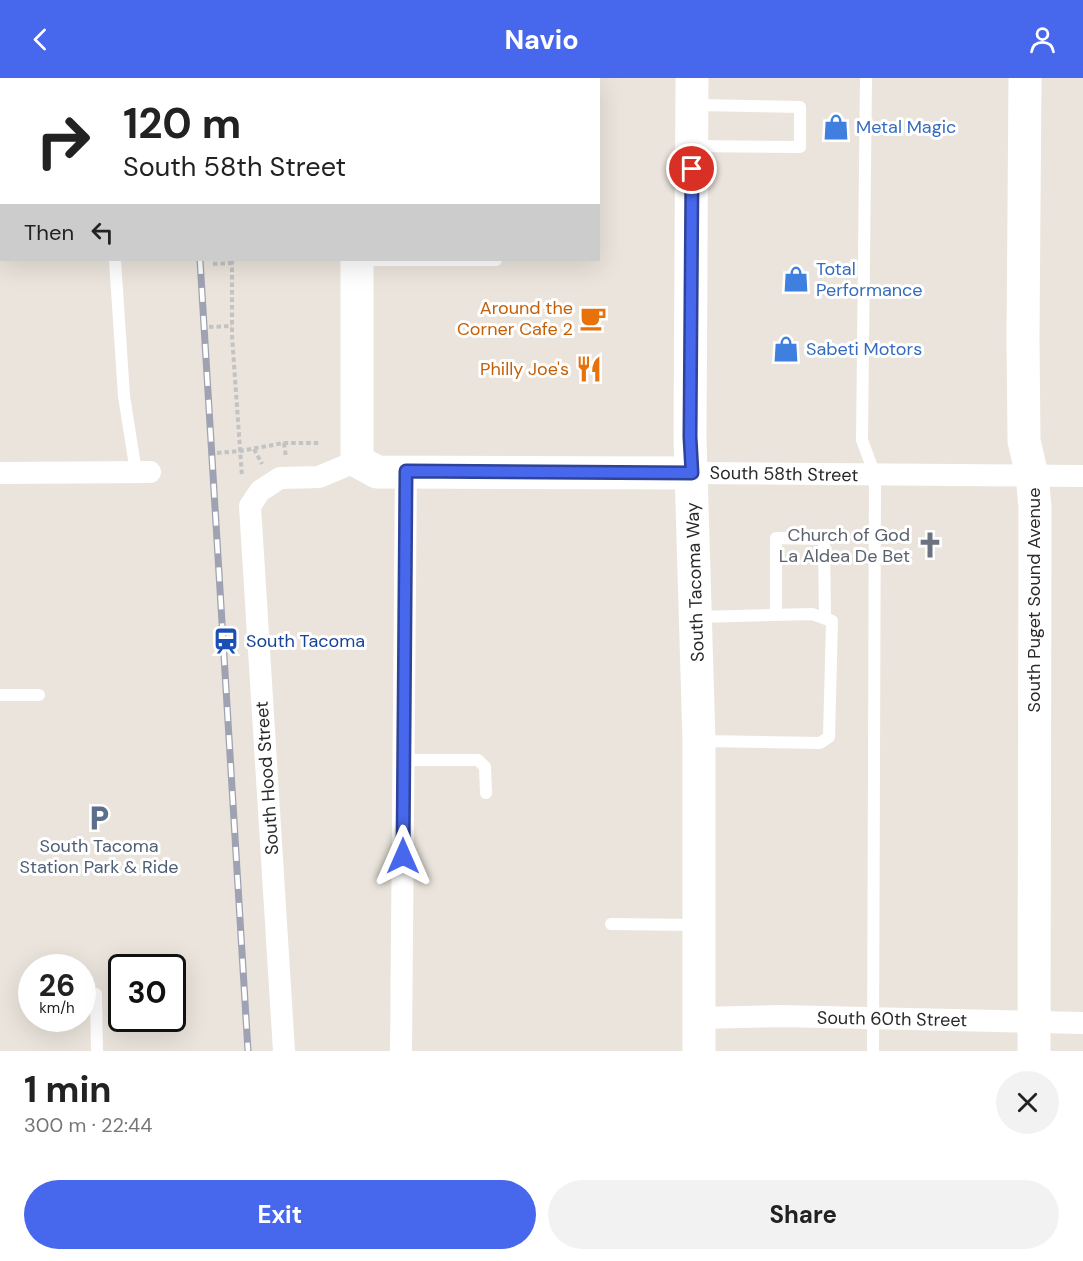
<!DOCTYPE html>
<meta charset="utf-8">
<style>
:root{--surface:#fff;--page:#f2f2f2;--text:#222;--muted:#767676;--accent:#4767ec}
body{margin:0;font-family:"DM Sans",sans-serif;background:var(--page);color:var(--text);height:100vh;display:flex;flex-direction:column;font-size:22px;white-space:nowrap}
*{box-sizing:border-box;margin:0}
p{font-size:20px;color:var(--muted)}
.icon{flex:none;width:33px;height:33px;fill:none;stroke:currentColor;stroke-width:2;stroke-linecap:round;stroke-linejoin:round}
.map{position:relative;height:973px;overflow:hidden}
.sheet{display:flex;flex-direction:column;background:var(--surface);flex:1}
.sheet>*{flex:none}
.banner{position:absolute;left:0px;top:0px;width:600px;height:183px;box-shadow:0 6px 24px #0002;background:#fff;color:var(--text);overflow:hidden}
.speed{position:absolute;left:18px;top:876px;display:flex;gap:12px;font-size:30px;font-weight:700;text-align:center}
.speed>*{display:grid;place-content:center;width:78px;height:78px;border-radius:50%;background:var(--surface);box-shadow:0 6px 24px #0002;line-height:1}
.speed small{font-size:15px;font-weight:400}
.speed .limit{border:3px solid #111;border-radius:9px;background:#fff;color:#111}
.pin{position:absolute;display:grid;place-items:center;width:51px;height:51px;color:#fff;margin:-26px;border:3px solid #fff;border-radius:50%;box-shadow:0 2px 6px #0007}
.me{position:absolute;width:66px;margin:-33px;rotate:0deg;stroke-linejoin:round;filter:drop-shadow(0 0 4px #0008)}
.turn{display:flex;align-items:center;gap:21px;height:126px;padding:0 24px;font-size:27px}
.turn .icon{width:78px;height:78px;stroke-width:2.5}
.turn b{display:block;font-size:42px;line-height:51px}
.then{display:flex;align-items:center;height:57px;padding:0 24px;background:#0003;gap:12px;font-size:22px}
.round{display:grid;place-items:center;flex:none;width:63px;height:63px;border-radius:32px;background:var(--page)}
.summary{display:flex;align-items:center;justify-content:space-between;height:102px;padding:0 24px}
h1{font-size:36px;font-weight:700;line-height:45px}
.cta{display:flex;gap:12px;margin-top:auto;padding:12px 24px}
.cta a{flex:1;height:69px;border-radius:36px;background:var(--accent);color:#fff;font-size:24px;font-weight:700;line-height:69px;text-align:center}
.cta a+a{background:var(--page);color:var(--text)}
header{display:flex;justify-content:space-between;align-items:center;height:78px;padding:0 24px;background:var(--accent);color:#fff;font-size:27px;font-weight:700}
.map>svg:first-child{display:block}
</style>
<header><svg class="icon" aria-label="back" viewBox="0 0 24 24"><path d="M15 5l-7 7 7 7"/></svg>Navio<svg class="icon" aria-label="person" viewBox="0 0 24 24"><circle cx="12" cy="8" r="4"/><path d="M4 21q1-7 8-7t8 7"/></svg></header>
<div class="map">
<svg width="1083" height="973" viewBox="0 0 1083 973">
<rect width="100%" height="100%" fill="#eae4dc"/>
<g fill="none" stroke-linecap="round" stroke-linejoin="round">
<g stroke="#c3c3c3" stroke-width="4" stroke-dasharray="4.5 3" stroke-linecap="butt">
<polyline points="221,0 221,2"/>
<polyline points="232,182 232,258 242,399"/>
<polyline points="213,186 233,185"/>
<polyline points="209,249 232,248"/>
<polyline points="284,365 286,379"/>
<polyline points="254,371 262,386"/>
<polyline points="217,375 240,373 284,365 320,365"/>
</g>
<g stroke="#fff" stroke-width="12">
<polyline points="866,0 862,362 875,397 873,973"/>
<polyline points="0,17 2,17"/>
<polyline points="693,68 800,69 800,29 695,27"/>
<polyline points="0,114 2,114"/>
<polyline points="115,182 124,318 136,394"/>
<polyline points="359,182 496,182"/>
<polyline points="776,536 776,460 824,461 825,540"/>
<polyline points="697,539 812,536 832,543 829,659 820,665 701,663"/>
<polyline points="0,617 39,617"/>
<polyline points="404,682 478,682 485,689 486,715"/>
<polyline points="611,846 697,847"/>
<polyline points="96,916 97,973"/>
</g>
<g stroke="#fff" stroke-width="22">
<polyline points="0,395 150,394"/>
<polyline points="692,395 1083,398"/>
<polyline points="700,940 780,938 1083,945"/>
<polyline points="284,973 250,428 260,413 280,400 319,399 357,383"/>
<polyline points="401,973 406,393"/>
</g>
<g stroke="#fff" stroke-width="33">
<polyline points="692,0 690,359 699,663 699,973"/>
<polyline points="1025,0 1023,260 1024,363 1032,397 1035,429 1034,973"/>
<polyline points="358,2 358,0"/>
<polyline points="357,182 357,383 377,394 692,395"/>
</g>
<g stroke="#9fa2b2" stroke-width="7">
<g id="rail">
<polyline points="190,0 190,2"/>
<polyline points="200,182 248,973"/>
</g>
</g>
<use href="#rail" stroke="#fff" stroke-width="4.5" stroke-dasharray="14" stroke-linecap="butt"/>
</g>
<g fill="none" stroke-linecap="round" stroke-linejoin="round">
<g stroke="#2e4399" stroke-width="15">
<polyline id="route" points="403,778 406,393 692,395 690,359 692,91"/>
</g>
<use href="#route" stroke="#4767ec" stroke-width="10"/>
</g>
<defs>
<g id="shop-bare" transform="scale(2.07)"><path d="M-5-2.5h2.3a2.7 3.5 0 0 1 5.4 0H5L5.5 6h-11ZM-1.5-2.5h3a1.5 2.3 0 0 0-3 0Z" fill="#3f7fe0" stroke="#fff" stroke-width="2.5" paint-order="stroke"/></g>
<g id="cafe-bare" transform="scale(2.07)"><path d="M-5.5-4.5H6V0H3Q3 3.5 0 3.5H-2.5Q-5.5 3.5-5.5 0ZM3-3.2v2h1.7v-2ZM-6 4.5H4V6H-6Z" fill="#e8710a" stroke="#fff" stroke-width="2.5" paint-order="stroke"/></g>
<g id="restaurant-bare" transform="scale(2.07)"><path d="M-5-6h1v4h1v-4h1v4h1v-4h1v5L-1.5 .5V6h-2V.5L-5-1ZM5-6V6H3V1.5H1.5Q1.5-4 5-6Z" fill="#e8710a" stroke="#fff" stroke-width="2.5" paint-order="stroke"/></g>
<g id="church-bare" transform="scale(2.07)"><path d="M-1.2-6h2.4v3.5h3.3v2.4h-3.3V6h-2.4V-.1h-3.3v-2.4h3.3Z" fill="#6b7280" stroke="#fff" stroke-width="2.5" paint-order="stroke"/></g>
<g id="station-bare" transform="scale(2.07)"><path d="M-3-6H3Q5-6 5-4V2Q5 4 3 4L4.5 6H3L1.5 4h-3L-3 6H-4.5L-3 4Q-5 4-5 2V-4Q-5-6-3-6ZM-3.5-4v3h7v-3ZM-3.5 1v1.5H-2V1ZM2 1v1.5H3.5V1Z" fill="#1a4fb4" stroke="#fff" stroke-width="2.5" paint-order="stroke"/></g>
<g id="parking-bare" transform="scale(2.07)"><path d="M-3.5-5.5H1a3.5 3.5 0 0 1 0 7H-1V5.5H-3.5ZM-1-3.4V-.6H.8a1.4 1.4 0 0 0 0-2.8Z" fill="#5c6f8a" stroke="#fff" stroke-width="2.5" paint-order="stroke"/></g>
</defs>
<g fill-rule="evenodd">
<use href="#shop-bare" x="836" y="49"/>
<use href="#shop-bare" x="796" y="201"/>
<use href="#cafe-bare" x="593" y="240"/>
<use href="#shop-bare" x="786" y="271"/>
<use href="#restaurant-bare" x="589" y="291"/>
<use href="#church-bare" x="930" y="467"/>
<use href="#station-bare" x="226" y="563"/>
<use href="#parking-bare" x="99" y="740"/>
</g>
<g text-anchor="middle" stroke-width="6" stroke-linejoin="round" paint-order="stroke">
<g font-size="18" fill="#366cbe" stroke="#fff" text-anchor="start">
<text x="856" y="55">Metal Magic</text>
<text x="816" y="197">Total<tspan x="816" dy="21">Performance</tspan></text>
<text x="806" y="277">Sabeti Motors</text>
</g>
<g font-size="18" fill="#c56008" stroke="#fff" text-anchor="end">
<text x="573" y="236">Around the<tspan x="573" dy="21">Corner Cafe 2</tspan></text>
<text x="569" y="297">Philly Joe's</text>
</g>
<g font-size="18" fill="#292929" stroke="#fff">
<text transform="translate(784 396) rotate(1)" y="6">South 58th Street</text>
<text transform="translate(695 504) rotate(-92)" y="6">South Tacoma Way</text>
<text transform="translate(1034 522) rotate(-90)" y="6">South Puget Sound Avenue</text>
<text transform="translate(267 700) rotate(-94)" y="6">South Hood Street</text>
<text transform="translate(892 941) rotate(1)" y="6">South 60th Street</text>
</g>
<g font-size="18" fill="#5b616d" stroke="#fff" text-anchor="end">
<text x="910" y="463">Church of God<tspan x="910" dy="21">La Aldea De Bet</tspan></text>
</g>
<g font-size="18" fill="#164399" stroke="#fff" text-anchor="start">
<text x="246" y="569">South Tacoma</text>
</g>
<g font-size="18" fill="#4e5e75" stroke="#fff">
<text x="99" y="774">South Tacoma<tspan x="99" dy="21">Station Park &amp; Ride</tspan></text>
</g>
</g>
</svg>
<div class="speed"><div>26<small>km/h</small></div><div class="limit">30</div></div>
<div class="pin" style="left:692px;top:91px;background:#d93025"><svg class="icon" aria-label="arrive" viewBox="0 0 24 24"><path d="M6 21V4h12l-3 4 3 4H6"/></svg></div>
<svg class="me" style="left:403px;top:778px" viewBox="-20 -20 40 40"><path d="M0-17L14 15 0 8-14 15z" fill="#4767ec" stroke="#fff" stroke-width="4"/></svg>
<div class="banner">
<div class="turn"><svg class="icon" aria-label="right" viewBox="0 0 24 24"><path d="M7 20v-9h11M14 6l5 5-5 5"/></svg><div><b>120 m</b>South 58th Street</div></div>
<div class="then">Then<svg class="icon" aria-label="left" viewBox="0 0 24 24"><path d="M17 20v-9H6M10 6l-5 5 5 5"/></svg></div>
</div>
</div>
<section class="sheet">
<div class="summary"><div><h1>1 min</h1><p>300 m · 22:44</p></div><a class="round"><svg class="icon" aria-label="close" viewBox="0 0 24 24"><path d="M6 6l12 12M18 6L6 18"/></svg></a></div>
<div class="cta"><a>Exit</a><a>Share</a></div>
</section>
